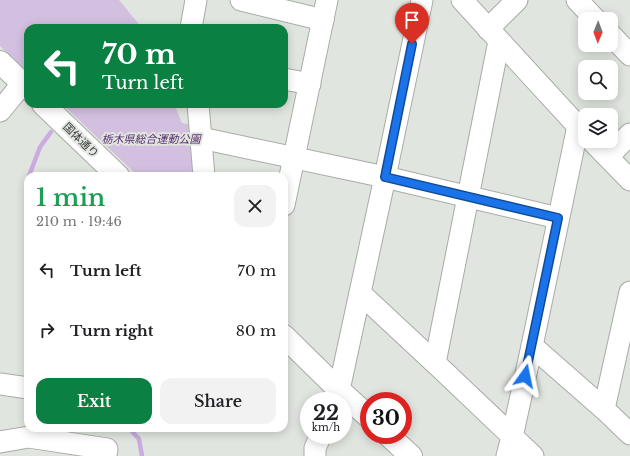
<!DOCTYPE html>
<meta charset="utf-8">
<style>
:root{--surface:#fff;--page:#f2f2f2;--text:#202124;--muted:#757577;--accent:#0b8043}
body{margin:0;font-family:"Libre Baskerville","Noto Sans JP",serif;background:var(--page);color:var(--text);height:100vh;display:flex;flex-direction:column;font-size:15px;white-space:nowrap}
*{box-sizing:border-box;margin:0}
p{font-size:13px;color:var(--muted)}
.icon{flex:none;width:22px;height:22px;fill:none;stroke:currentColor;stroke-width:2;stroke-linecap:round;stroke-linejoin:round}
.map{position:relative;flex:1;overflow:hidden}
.side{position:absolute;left:24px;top:172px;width:264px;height:260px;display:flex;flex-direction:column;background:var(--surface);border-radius:12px;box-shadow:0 2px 10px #0003}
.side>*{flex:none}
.hud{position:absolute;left:24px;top:24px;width:264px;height:84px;border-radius:12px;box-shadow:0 2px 10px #0003;background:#0b8043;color:#fff;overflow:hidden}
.needle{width:26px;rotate:181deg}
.buttons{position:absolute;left:578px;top:12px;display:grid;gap:8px}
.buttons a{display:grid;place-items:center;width:40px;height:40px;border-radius:8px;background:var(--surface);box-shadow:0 2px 10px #0003;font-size:20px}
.speed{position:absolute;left:300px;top:392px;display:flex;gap:8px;font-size:20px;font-weight:700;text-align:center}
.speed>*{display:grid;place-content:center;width:52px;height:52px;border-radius:50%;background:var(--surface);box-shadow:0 2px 10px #0003;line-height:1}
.speed small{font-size:10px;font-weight:400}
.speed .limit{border:6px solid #d22;background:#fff;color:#111}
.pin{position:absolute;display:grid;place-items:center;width:34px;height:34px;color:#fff;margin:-41px -17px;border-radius:50% 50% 50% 0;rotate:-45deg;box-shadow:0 0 4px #0007}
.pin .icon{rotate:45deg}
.me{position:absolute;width:44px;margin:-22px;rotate:12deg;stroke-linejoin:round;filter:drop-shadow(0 0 3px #0008)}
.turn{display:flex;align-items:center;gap:14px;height:84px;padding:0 12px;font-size:18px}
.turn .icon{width:52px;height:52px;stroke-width:2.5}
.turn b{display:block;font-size:28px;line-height:34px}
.round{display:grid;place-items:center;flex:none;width:42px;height:42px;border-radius:12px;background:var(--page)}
.head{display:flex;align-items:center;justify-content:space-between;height:68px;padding:0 12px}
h1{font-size:24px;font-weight:600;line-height:30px;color:#1e9e55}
.button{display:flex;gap:8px;margin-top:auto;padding:8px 12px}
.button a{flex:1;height:46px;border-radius:12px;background:var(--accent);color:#fff;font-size:16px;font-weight:600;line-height:46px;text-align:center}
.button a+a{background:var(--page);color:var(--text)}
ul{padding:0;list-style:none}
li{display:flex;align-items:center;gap:12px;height:60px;padding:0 12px}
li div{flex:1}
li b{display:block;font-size:15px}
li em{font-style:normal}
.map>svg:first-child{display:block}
</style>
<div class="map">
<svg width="630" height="456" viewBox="0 0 630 456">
<rect width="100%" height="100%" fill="#e1e5df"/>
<g fill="#d3c0e1">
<polygon points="0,0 119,0 142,28 28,28 28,72 0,46"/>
<polygon points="62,104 174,104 182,123 198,126 203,176 138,176"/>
</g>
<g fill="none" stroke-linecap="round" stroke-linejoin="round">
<g stroke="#cbace2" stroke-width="4.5">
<polyline points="29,176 40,147 51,132"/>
<polyline points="129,428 139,439 142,456"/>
</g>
<g stroke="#a8aca6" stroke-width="23">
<g id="minor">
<polyline points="241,0 323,20"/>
<polyline points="462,0 585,134"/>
<polyline points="577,0 595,19"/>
<polyline points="191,28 196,0"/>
<polyline points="488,29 517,0"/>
<polyline points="611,35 630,55"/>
<polyline points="499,41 435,363 533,456"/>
<polyline points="284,79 310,84"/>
<polyline points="198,104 204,176"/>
<polyline points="0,111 22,84"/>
<polyline points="201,138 385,177 558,218"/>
<polyline points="592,141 630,180"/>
<polyline points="608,157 630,134"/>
<polyline points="284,205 327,0"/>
<polyline points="630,292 604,409 630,434"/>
<polyline points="360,293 435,363"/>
<polyline points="532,346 604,409"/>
<polyline points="0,384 28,388"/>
<polyline points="334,401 339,390 385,177 422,0"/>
<polyline points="0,442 29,437 107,449 106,456"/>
<polyline points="315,456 315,448 321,435"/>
<polyline points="507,456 512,437 532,346 578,126"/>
</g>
</g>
<g stroke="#a8aca6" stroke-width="24">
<g id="major">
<polyline points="0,62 28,89"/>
<polyline points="43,104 118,176"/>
<polyline points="284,336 339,390 369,417"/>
<polyline points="388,435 411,456"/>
</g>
</g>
<use href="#minor" stroke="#fff" stroke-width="21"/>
<use href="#major" stroke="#fff" stroke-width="22"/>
</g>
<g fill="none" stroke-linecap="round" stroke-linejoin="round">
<g stroke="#114b97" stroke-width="10">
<polyline id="route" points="412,44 385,177 558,218 525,376"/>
</g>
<use href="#route" stroke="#1a73e8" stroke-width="7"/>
</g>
<g text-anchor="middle" stroke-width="4" stroke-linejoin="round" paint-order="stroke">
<g font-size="11" font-style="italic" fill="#572f70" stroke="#e1e5df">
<text x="151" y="143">栃木県総合運動公園</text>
</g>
<g font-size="11" fill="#373936" stroke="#e1e5df">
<text transform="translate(81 140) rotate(44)" y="4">国体通り</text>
</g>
</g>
</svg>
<div class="buttons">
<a><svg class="needle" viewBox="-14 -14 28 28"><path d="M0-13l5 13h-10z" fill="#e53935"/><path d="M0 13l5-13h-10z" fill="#757577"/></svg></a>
<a><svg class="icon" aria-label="search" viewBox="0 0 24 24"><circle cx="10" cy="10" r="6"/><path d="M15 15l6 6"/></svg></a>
<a><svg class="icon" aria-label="layers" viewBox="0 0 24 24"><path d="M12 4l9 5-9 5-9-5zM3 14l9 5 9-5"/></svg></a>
</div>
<div class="speed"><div>22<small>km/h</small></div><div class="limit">30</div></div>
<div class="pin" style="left:412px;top:44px;background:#d93025"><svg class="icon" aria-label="arrive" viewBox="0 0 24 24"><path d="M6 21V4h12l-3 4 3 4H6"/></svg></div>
<svg class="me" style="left:525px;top:376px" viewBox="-20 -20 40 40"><path d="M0-17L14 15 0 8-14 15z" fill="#1a73e8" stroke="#fff" stroke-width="4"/></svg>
<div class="hud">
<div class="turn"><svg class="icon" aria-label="left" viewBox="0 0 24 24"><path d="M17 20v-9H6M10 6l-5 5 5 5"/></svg><div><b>70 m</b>Turn left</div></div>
</div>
<section class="side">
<div class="head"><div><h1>1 min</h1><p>210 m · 19:46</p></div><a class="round"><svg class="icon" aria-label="close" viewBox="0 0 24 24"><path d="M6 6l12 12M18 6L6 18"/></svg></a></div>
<ul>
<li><svg class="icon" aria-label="left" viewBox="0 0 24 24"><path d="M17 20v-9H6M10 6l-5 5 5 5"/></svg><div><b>Turn left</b></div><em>70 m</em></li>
<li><svg class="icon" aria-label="right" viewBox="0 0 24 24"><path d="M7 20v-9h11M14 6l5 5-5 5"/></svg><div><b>Turn right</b></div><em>80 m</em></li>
</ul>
<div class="button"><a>Exit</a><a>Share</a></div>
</section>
</div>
